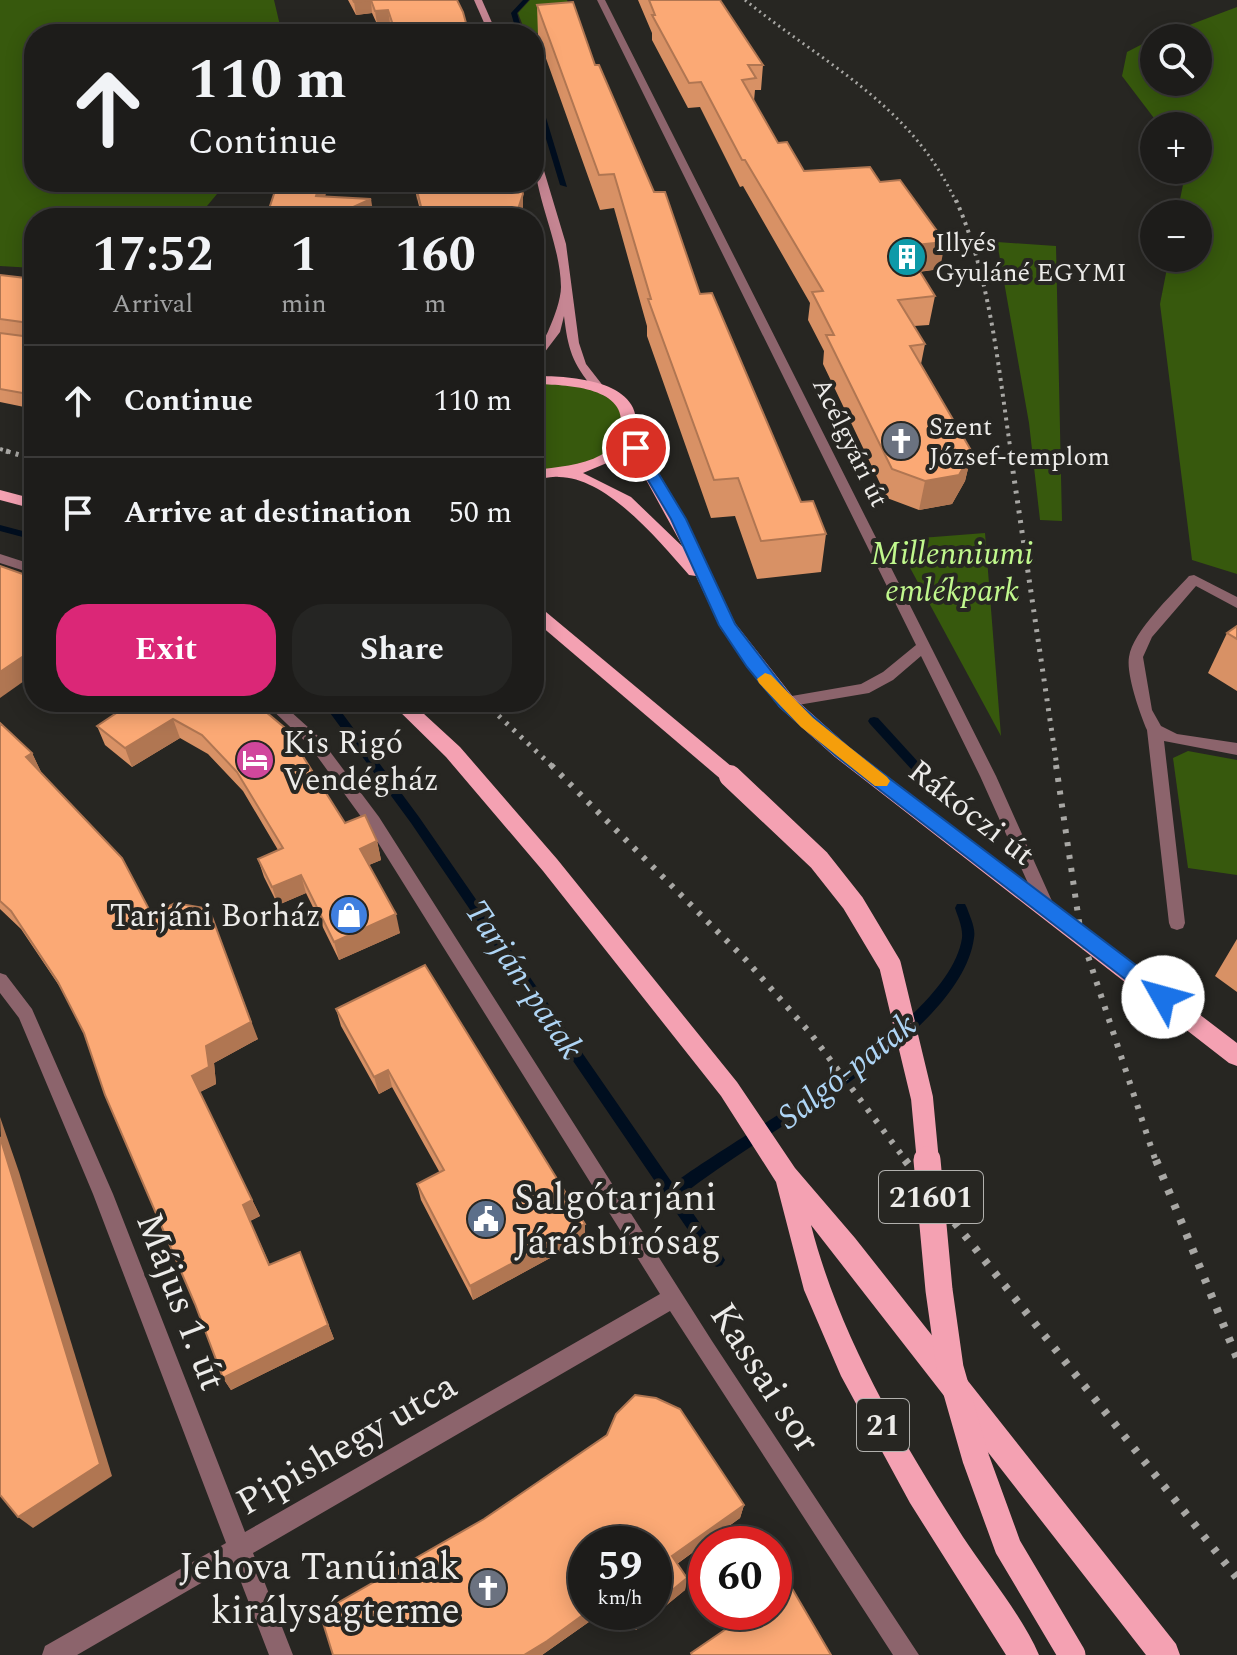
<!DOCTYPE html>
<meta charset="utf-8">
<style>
:root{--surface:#1d1c1a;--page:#252523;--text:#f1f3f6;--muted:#a0a1a2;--line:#3b3a39;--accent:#db2777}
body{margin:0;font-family:Spectral,serif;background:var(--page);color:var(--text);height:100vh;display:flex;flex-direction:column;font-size:30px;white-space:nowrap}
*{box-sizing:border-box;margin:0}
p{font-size:26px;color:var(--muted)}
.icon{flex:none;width:44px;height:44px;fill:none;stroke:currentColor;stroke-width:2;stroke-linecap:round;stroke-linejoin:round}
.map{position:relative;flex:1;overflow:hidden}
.panel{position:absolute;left:24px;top:208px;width:520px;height:504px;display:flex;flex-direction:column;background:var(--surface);border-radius:32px;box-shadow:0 4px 20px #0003,0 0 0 2px var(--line)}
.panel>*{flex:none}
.top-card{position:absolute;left:24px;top:24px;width:520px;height:168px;border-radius:32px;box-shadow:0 4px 20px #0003,0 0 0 2px var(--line);background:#1d1c1a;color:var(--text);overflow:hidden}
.tools{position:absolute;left:1140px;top:24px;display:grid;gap:16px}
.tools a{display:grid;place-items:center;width:72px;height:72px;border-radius:50%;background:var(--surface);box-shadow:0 4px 20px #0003,0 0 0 2px var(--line);font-size:40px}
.speed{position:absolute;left:568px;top:1526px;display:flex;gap:16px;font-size:40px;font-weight:700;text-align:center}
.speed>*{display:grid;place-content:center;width:104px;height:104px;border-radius:50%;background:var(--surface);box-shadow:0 4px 20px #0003,0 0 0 2px var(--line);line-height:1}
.speed small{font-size:20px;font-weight:400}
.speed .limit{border:12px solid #d22;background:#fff;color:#111}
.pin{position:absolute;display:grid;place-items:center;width:68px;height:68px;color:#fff;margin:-34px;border:4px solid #fff;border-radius:50%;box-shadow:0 2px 8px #0007}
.me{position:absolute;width:88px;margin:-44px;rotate:308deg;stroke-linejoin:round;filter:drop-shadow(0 0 6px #0008)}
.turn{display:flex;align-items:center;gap:28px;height:168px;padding:0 32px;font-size:36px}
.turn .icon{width:104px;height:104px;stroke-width:2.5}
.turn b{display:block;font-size:56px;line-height:68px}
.eta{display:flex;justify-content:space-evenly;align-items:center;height:136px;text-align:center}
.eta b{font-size:48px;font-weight:700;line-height:56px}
.button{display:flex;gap:16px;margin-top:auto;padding:16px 32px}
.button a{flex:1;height:92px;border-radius:32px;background:var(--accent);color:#fff;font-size:32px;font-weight:700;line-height:92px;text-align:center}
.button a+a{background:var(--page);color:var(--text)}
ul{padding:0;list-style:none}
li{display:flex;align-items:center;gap:24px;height:112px;padding:0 32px;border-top:2px solid var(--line)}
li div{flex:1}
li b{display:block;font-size:30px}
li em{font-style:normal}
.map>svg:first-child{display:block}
</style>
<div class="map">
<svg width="1237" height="1655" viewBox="0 0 1237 1655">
<rect width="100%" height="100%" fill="#272622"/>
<g fill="#37590d">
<polygon points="0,0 274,0 282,34 34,34 34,182 227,182 197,218 34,218 34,268 0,266"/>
<polygon points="530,0 567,0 581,30 526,34 518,13"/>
<polygon points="1237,7 1237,574 1192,560 1160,304 1169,258 1198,258 1198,214 1177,214 1186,170 1198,170 1198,126 1160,126 1122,76 1127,52 1154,38 1154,82 1198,82 1198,38 1155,38"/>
<polygon points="997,242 1056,246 1062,521 1040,520 1029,423"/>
<polygon points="534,380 598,387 628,412 611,458 534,475"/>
<polygon points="985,533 1001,736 895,540"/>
<polygon points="1188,751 1237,760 1237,875 1188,868 1173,758"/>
</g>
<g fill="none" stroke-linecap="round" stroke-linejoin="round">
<g fill="#000e1f" fill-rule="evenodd">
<polygon points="523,0 529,0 517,13 523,34 517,34 511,13"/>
<polygon points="534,86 537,88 567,187 560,185 534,99"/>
<polygon points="0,525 34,534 34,540 0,531"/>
<path d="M322 702H334L419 817 673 1184C743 1131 949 1025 962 938 963 928 958 917 955 908L957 904H965L967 908C970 917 976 928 974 938 963 1021 817 1103 752 1146 728 1162 704 1178 681 1196L722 1255 725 1260 722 1265 717 1267 712 1265 411 823Z"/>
<polygon points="874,717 878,718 920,764 922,767 920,770 912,770 870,724 868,721 870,718"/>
</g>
<g fill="#8c646c" fill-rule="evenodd">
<polygon points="597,0 605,0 996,776 1056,910 1054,915 1042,915 1040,910 980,776 921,656 893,680 869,693 786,707 779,702 786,697 861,684 883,672 916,645"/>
<polygon points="0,554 34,565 34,574 0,563"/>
<path d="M1194 575 1237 597V608L1196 586 1152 637 1143 657 1152 710 1161 726 1177 734 1237 743V755L1164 741 1185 923 1183 928 1177 930 1171 928 1169 923 1147 730C1140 714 1126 674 1129 657 1133 631 1172 595 1189 576Z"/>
<polygon points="264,702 280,702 319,737 379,817 712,1341 919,1655 893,1655 670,1311 253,1553 293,1655 269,1655 234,1564 77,1655 42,1655 45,1646 226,1543 93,1194 19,1018 0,993 0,973 6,975 32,1009 113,1194 245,1532 660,1294 367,825 309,745"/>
</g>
<g fill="#c68693" fill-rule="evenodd">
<polygon points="474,0 482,0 497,34 489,34"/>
<path d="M534 151 539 154 566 244 579 343 586 364 604 387 602 389H594C572 363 568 349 564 316L560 332 538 361 534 362C534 347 544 343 549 329 554 318 561 299 561 287 560 240 534 198 534 151Z"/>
</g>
<g fill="#f4a1b2" fill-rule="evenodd">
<path d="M534 376C568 376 647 379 635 433L686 519 735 623 793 697 849 747 1237 1043V1066L1229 1063 835 757 779 707 721 629 696 576 689 575C660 542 607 477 559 477 551 476 542 479 534 480V470C557 467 581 466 601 455 610 450 618 440 620 431 631 385 562 385 534 384ZM628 447 683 547 631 497 583 473 614 460Z"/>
<polygon points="0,490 34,499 34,509 0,500"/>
<polygon points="534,605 540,607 737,771 740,776 737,781 723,781 534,620"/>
<path d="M390 702H411L460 747 557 859 737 1082 795 1168 855 1238 1176 1644 1180 1655H1146L811 1225C840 1338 901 1439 963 1537 986 1572 1023 1617 1039 1655H1006L910 1503 841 1376 804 1290 776 1182 721 1096 543 871 446 757Z"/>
</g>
<path stroke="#a8a7a4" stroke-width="3" stroke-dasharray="2 4" stroke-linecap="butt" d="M745 0C824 64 911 104 956 202"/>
<g stroke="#a8a7a4" stroke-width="4" stroke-dasharray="3 5" stroke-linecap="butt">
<path d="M956 200C991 280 998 366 1011 453"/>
<polyline points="0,449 13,453"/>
</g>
<g stroke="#a8a7a4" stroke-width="5" stroke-dasharray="3 7" stroke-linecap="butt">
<polyline points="6,451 34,459"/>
<polyline points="1010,451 1057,767"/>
<polyline points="484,702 553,767"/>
</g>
<g stroke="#a8a7a4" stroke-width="6" stroke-dasharray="4 9" stroke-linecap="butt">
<polyline points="551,765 746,960 811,1034 907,1162"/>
<polyline points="1056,765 1081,935 1156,1162"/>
</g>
<g stroke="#a8a7a4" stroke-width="8" stroke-dasharray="5 11" stroke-linecap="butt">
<polyline points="905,1160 1237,1578"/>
<polyline points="1156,1160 1237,1358"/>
</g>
<polyline stroke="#f4a1b2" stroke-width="22" points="730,776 819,860 853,903 890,965 922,1098 928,1162"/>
<polyline stroke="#f4a1b2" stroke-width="27" points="927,1160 939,1290 950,1368 976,1459 1008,1547 1072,1655"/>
</g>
<g fill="#d89165">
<polygon points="348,0 457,0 469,34 393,34 390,23 377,24 372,13 356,15"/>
<polygon points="638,0 720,0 763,65 761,90 755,90 754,101 778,143 804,171 880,182 940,269 919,272 935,296 929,325 914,326 925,344 921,364 972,452 965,481 952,504 919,510 887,498 823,364 824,351 808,320 810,303 743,186 740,187 700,107 688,108 652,40 652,33"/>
<polygon points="537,5 595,65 700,294 801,502 826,534 821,572 757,579 735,516 711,518 647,336 647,326 614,208 600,210 538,36"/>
<polygon points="413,182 520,182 523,194 523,209 521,218 422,218"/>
<polygon points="0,275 34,279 34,409 0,402"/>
<polygon points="1237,626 1237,691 1208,673 1227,633"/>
<polygon points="254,702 345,823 377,841 381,860 369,865 400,933 339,960 306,893 278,905 264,877 258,859 278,850 243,791 208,754 180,738 132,767 105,745 97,726"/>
<polygon points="0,723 32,753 41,772 152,915 258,1039 214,1063 216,1084 200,1092 260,1216 250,1221 270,1265 306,1267 334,1339 231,1390 223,1378 195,1304 84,1033 64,993 21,929 0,909"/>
<polygon points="1237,939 1237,992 1215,976"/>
<polygon points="336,1009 585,1239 473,1300 421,1200 417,1184 440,1173 392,1087 379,1094 341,1026"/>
<polygon points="635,1395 656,1398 680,1409 744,1505 740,1518 677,1564 687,1578 685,1590 636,1630 621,1630 612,1612 654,1612 654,1544 586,1544 586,1612 603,1612 542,1655 333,1655 320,1613 484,1519 607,1435 616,1414"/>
</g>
<g fill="#b07652">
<polygon points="371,0 372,13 356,15 354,2"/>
<polygon points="388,10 390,23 377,24 375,11"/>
<polygon points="320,182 327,182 328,187 319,217 316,196"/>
<polygon points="425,182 428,182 417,191 417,201 416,186"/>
<polygon points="523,194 523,209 521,218 515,218"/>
<polygon points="371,199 374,218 329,218"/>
<polygon points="945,242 940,269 899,274 904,246"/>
<polygon points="972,452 965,481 952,504 919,510 925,481"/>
<polygon points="34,649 34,674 0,698 0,672"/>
<polygon points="173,719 180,738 132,767 125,748"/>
<polygon points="32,753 41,772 26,757"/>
<polygon points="377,841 381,860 364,867 360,849"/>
<polygon points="301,875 306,893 278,905 272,887"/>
<polygon points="209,909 258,1039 214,1063 216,1084 200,1092 192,1076 206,1046"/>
<polygon points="396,914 400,933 339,960 334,942"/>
<polygon points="388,1070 392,1087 379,1094 374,1077"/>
<polygon points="0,1117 19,1172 112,1476 33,1528 18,1517"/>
<polygon points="252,1200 260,1216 250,1221 276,1280 243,1205"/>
<polygon points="585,1224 585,1239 473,1300 470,1286"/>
<polygon points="300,1252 334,1339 231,1390 223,1378"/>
<polygon points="744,1505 740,1518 671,1568 672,1556"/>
<polygon points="687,1578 685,1590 636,1630 637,1619 646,1612 654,1612 654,1605"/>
<polygon points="587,1612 603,1612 542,1655 524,1655"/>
</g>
<g fill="#fba975" stroke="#b07652" stroke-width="2">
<polygon points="353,0 457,0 463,12 469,34 396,34 388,10 375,11 371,0 354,2"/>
<polygon points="649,0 720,0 763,65 748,65 756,78 742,80 778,143 787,142 804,171 870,167 880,182 900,180 945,242 904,246 935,296 898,300 925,344 910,346 972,452 959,475 925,481 892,469 826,335 834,335 812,292 823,291 745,160 742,160 701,82 689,83 652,15 655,15"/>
<polygon points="573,2 595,65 599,65 654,192 665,192 700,294 712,293 801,502 813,501 826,534 761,541 738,478 714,480 648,299 651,299 614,174 599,175 537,5"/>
<polygon points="278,182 320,182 316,196 371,199 329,218 266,218"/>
<polygon points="415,182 425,182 416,186"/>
<polygon points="426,182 520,182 523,194 515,218 424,218 417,191"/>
<polygon points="0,275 34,279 34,395 0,389 0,333 31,337 29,323 0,319"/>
<polygon points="0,566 34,578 34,649 0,672"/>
<polygon points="1237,626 1237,639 1227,633"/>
<polygon points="133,702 254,702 285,728 345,823 365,815 377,841 360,849 396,914 334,942 301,875 272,887 258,859 283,848 237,772 202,735 173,719 125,748 97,726"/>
<polygon points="0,723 32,753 26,757 122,858 152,915 175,903 209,909 251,1022 206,1046 209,1067 192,1076 252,1200 243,1205 269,1265 300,1252 328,1325 223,1378 195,1304 105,1095 84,1033 58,982 11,911 0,901"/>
<polygon points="425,965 585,1224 470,1286 417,1184 444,1170 388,1070 374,1077 336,1009"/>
<polygon points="0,1137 100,1464 18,1517 0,1495"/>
<polygon points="635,1395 656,1398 680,1409 744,1505 672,1556 687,1578 654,1605 654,1544 586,1544 586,1612 587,1612 547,1641 524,1655 333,1655 320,1613 484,1519 607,1435 616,1414"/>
<polygon points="790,1585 831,1655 692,1655 691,1653 751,1612 774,1612 774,1596"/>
<polygon points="618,1612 646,1612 637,1619 622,1619"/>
</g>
<polygon fill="#1a73e8" stroke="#114b97" stroke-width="2" points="636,444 643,448 686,519 735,624 792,698 848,747 1170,991 1173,997 1170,1003 1163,1006 1156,1003 836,756 780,707 747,667 719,625 671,519 629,448"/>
<polygon fill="#f59e0b" points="765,673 771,675 813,718 887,777 890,781 887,786 875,786 801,727 759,683 757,679"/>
<defs>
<g id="building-disc" transform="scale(2)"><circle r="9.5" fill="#0f9aa8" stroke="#272622"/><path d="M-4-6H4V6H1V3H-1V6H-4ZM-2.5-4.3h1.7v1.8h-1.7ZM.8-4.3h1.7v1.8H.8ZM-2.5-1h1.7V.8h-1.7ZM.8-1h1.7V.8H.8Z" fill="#fff"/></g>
<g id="church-disc" transform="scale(2)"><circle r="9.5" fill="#6b7280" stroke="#272622"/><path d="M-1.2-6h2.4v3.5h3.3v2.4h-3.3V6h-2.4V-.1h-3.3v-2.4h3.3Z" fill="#fff"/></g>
<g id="hotel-disc" transform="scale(2)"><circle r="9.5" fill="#d1479c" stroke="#272622"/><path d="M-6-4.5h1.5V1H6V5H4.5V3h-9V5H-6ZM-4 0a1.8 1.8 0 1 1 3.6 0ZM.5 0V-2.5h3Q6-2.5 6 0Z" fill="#fff"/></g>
<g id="shop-disc" transform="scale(2)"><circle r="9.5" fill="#3f7fe0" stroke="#272622"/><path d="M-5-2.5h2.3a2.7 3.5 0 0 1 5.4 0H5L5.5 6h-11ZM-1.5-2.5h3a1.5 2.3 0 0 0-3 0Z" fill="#fff"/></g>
<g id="civic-disc" transform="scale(2)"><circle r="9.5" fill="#5c6f8a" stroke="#272622"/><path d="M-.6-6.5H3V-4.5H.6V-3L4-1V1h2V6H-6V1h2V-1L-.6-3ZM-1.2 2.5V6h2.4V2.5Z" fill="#fff"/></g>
</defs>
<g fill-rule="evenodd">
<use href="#building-disc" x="907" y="257"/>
<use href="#church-disc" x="901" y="441"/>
<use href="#hotel-disc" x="255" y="760"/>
<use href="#shop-disc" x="349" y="915"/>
<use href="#civic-disc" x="486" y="1219"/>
<use href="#church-disc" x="488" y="1588"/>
</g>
<g text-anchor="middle" stroke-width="8" stroke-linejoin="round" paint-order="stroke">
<g font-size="26" fill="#ecebe9" stroke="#272622" text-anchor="start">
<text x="935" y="251">Illyés<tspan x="935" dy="30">Gyuláné EGYMI</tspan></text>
<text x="929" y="435">Szent<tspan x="929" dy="30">József-templom</tspan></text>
</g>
<g font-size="26" fill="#ecebe9" stroke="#272622">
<text transform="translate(851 442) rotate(64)" y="9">Acélgyári út</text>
</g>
<g fill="#272622" stroke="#b1b0ad" stroke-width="2">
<rect x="879" y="1171" width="104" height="52" rx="6"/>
<rect x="857" y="1399" width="52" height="52" rx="6"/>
</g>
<g font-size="30" font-weight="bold" fill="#ecebe9">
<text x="931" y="1207">21601</text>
<text x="883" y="1435">21</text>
</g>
<g font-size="32" font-style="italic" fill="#c0f88d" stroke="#272622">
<text x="952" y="564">Millenniumi<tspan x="952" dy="37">emlékpark</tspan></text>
</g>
<g font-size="32" fill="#ecebe9" stroke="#272622" text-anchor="start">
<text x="283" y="753">Kis Rigó<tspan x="283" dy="37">Vendégház</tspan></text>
<text x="321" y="926" text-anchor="end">Tarjáni Borház</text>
</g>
<g font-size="32" fill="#ecebe9" stroke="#272622">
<text transform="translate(972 812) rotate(38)" y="11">Rákóczi út</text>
</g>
<g font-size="34" font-style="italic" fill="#afd5f5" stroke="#272622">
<text transform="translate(525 979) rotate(56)" y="12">Tarján-patak</text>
<text transform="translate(846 1070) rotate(-38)" y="12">Salgó-patak</text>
</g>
<g font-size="38" fill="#ecebe9" stroke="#272622" text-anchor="start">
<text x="514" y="1210">Salgótarjáni<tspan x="514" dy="44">Járásbíróság</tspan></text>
<text x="460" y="1579" text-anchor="end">Jehova Tanúinak<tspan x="460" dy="44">királyságterme</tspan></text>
</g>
<g font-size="38" fill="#ecebe9" stroke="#272622">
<text transform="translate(182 1301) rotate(69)" y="13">Május 1. út</text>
<text transform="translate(766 1377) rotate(57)" y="13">Kassai sor</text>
<text transform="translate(346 1443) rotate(-30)" y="13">Pipishegy utca</text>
</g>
</g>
</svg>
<div class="tools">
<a><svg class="icon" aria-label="search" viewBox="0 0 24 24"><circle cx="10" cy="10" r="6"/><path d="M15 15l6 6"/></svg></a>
<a>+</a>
<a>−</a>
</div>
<div class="speed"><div>59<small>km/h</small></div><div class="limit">60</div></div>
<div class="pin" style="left:636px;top:448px;background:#d93025"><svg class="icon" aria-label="arrive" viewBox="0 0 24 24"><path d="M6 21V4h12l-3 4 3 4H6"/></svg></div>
<svg class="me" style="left:1163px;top:997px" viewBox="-20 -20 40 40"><circle r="19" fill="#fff"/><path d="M0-13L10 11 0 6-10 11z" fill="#1a73e8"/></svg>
<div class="top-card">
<div class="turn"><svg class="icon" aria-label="ahead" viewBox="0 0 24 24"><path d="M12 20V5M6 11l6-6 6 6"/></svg><div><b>110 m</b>Continue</div></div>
</div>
<section class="panel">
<div class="eta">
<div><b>17:52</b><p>Arrival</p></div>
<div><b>1</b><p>min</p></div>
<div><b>160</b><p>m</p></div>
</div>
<ul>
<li><svg class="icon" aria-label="ahead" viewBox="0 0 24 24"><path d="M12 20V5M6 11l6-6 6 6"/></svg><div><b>Continue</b></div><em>110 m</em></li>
<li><svg class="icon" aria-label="arrive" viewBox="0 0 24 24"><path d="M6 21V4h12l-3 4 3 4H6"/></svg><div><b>Arrive at destination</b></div><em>50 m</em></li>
</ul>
<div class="button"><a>Exit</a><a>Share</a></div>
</section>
</div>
